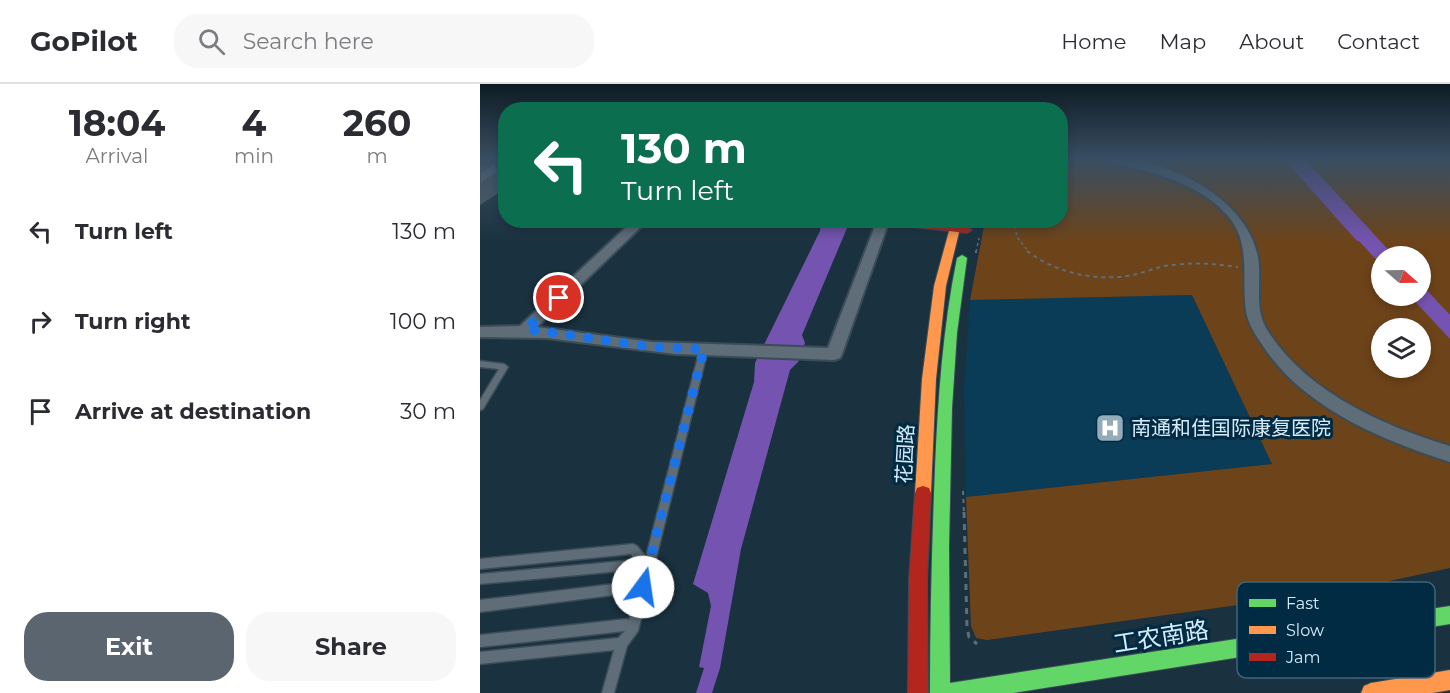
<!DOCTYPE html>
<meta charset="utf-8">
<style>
:root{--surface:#fff;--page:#f7f7f7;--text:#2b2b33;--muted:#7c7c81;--line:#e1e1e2;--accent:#5a6570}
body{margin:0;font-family:Montserrat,"Noto Sans SC",sans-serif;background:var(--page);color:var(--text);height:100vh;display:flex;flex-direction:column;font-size:22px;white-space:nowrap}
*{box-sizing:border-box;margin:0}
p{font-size:20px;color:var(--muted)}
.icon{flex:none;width:33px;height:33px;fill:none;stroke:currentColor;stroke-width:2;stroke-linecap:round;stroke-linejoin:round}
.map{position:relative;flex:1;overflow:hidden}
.details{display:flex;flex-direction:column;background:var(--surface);width:480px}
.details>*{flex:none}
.top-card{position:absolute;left:18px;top:18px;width:570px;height:126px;border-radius:24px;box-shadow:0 3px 9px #0003;background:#0b6e4f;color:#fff;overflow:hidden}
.needle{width:39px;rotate:110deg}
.fabs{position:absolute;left:891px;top:162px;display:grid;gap:12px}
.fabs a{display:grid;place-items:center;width:60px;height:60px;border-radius:50%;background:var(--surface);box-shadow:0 3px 9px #0003;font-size:30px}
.pin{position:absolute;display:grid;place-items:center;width:51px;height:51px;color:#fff;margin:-26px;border:3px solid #fff;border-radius:50%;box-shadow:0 2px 6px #0007}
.me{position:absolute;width:66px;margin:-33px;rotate:14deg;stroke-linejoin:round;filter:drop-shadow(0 0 4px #0008)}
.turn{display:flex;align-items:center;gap:21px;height:126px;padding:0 24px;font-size:27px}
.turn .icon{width:78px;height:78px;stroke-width:2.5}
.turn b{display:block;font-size:42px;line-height:51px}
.eta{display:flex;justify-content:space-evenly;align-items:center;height:102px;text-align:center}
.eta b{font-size:36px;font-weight:700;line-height:42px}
.cta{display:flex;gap:12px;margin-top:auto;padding:12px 24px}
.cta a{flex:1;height:69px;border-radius:24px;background:var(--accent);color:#fff;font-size:24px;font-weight:700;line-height:69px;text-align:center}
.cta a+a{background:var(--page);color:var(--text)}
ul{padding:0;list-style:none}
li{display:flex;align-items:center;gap:18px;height:90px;padding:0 24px}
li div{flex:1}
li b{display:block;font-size:22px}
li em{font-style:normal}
header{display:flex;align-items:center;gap:36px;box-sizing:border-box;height:84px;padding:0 30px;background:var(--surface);border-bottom:2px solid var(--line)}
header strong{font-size:28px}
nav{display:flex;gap:33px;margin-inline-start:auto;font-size:21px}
.search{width:420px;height:54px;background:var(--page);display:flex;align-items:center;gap:15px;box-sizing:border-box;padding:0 21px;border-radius:24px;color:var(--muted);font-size:22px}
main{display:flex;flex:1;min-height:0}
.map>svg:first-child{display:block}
</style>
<header>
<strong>GoPilot</strong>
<div class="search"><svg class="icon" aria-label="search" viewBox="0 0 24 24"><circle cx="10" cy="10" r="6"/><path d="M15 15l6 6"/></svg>Search here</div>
<nav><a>Home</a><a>Map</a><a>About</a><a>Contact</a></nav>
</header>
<main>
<section class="details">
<div class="eta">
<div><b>18:04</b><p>Arrival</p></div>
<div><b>4</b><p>min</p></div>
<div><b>260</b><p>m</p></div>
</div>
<ul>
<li><svg class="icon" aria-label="left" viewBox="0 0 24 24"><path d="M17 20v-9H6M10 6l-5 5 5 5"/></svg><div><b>Turn left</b></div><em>130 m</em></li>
<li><svg class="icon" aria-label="right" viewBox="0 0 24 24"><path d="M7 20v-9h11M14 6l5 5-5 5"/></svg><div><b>Turn right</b></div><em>100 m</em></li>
<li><svg class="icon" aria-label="arrive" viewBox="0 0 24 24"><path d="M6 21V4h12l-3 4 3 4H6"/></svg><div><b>Arrive at destination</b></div><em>30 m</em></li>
</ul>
<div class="cta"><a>Exit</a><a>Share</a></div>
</section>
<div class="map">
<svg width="970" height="609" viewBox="0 0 970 609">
<rect width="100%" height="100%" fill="#1a313f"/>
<polygon fill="#0b3c57" points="712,211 792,380 486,413 484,307 490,216"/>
<path fill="#6d4319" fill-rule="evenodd" d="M581 74H970V484L872 505 507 556 496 554 491 542 486 413 792 380 712 211 490 216 505 137 580 136ZM902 172H940V212H902ZM902 244H940V284H902Z"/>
<g fill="#7553b0">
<polygon points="803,74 824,74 914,172 902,172 901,181 880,158 876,156"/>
<polygon points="341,138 370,137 322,251 325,259 318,278 310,286 261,465 240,584 232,609 216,609 224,584 219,583 231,522 228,509 213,500 274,298 275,279 340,147"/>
<polygon points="941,200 970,231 970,255 930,212 940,212"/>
</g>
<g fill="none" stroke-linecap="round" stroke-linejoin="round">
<g stroke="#3b4c56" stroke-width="3">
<g id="lane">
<polygon points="224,262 228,265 158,547 147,562 134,609 122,609 134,566 0,580 0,568 138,554 145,547 0,563 0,551 147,535 149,536 157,508 0,528 0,516 159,497 162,485 0,500 0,490 155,476 151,470 0,485 0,475 153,460 157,462 166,473 220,265"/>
<polygon points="0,277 24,280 28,283 3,325 0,326 0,316 19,285 0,283"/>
</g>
</g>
<g stroke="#3b4c56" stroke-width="4">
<g id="street">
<path d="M621 74C679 70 766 110 778 173 782 196 774 223 786 244 824 307 903 342 970 362V378C901 356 821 323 781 259 774 249 768 239 766 227 761 193 772 159 747 131 724 105 688 92 655 84 645 81 629 80 621 74Z"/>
<polygon points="0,81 23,85 24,87 19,90 0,87"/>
<polygon points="154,136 168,136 57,243 172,258 348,264 397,137 409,137 362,270 360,274 354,276 195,270 66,254 0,253 0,243 40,242"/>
</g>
</g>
<g stroke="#3b4c56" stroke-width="2">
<g id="fast">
<polygon points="26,81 26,87 0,102 0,95"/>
<path d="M482 171 487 174 477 249 472 324 469 463 470 599 970 522V540L533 609H450C450 534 452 459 455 384 458 313 463 243 477 174Z"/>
</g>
</g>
<g stroke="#3b4c56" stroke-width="2">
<g id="slow">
<polygon points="472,136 482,136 466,202 456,295 451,409 449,414 443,416 437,414 435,409 442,295 454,202"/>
<polygon points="970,586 970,606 952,609 881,609 884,602 891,599"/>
</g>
</g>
<g stroke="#3b4c56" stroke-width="2">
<g id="jam">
<polygon points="392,136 428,136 487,143 492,146 487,149 397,139"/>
<polygon points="443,402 449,404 451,409 447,496 448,609 428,609 429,496 435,409 437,404"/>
</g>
</g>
<g stroke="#606e78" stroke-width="1.5" stroke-dasharray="3 3" stroke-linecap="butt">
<polyline points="534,136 537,153 549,168"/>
<polyline points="502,142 504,136"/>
<polyline points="496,168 499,154"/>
</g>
<g stroke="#606e78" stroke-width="2" stroke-dasharray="4 4" stroke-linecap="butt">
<path d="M547 167C576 189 616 198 653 191 666 188 679 182 693 181 715 178 737 180 758 183"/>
<polyline points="496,169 496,167"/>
<polyline points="483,407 484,430"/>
</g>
<polyline stroke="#606e78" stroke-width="3" stroke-dasharray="6 6" stroke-linecap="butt" points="484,428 487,543 489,553 497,560"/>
<use href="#lane" fill="#5e6d78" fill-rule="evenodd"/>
<use href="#street" fill="#5e6d78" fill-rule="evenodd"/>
<use href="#fast" fill="#63d668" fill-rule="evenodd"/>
<use href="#slow" fill="#ff974d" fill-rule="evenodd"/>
<use href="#jam" fill="#b3261e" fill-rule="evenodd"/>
</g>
<polygon fill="#525f68" points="19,87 26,97 26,104 0,121 0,100"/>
<polygon fill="#758894" stroke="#525f68" stroke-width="1.5" points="14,80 19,87 0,100 0,88"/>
<linearGradient id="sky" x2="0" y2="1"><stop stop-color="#0e1b23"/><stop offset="0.47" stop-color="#384e63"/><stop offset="1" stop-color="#384e63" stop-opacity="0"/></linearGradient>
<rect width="970" height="159" fill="url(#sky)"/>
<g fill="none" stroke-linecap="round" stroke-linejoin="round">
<polyline stroke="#1a73e8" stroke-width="10" stroke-dasharray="0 18" points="79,214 46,245 172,263 224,265 163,503"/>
</g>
<defs>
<g id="hospital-square" transform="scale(1.5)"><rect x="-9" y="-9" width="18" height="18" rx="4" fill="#94abba" stroke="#002b43"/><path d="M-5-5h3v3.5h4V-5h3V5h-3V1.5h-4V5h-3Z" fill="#fff"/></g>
</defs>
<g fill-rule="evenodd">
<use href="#hospital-square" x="630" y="344"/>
</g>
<g text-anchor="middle" stroke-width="6" stroke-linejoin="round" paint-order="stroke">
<g font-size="20" fill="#d6ecfc" stroke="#002b43" text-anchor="start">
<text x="651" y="351">南通和佳国际康复医院</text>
</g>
<g font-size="20" fill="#d6ecfc" stroke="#002b43">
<text transform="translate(425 370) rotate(-87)" y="7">花园路</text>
</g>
<g font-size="24" fill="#d6ecfc" stroke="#002b43">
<text transform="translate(681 553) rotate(-9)" y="8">工农南路</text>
</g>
</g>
<rect x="757" y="498" width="198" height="96" rx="9" fill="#002b43" stroke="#40657a" stroke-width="1.5"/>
<rect x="769" y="515" width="27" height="8" fill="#63d668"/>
<rect x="769" y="542" width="27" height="8" fill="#ff974d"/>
<rect x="769" y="569" width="27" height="8" fill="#b3261e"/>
<g font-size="16" fill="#d6ecfc">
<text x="806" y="525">Fast</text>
<text x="806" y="552">Slow</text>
<text x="806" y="579">Jam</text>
</g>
</svg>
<div class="fabs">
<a><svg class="needle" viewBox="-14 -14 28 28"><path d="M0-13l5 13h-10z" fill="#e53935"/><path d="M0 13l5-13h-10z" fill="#7c7c81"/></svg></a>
<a><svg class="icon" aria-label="layers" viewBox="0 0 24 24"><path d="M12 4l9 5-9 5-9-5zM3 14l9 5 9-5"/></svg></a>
</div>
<div class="pin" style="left:79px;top:214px;background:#d93025"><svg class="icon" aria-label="arrive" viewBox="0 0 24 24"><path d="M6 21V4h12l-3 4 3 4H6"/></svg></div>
<svg class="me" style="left:163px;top:503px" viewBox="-20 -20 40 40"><circle r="19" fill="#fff"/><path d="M0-13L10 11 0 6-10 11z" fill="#1a73e8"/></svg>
<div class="top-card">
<div class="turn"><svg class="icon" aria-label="left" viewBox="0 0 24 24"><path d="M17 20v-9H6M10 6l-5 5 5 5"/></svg><div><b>130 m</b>Turn left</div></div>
</div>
</div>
</main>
